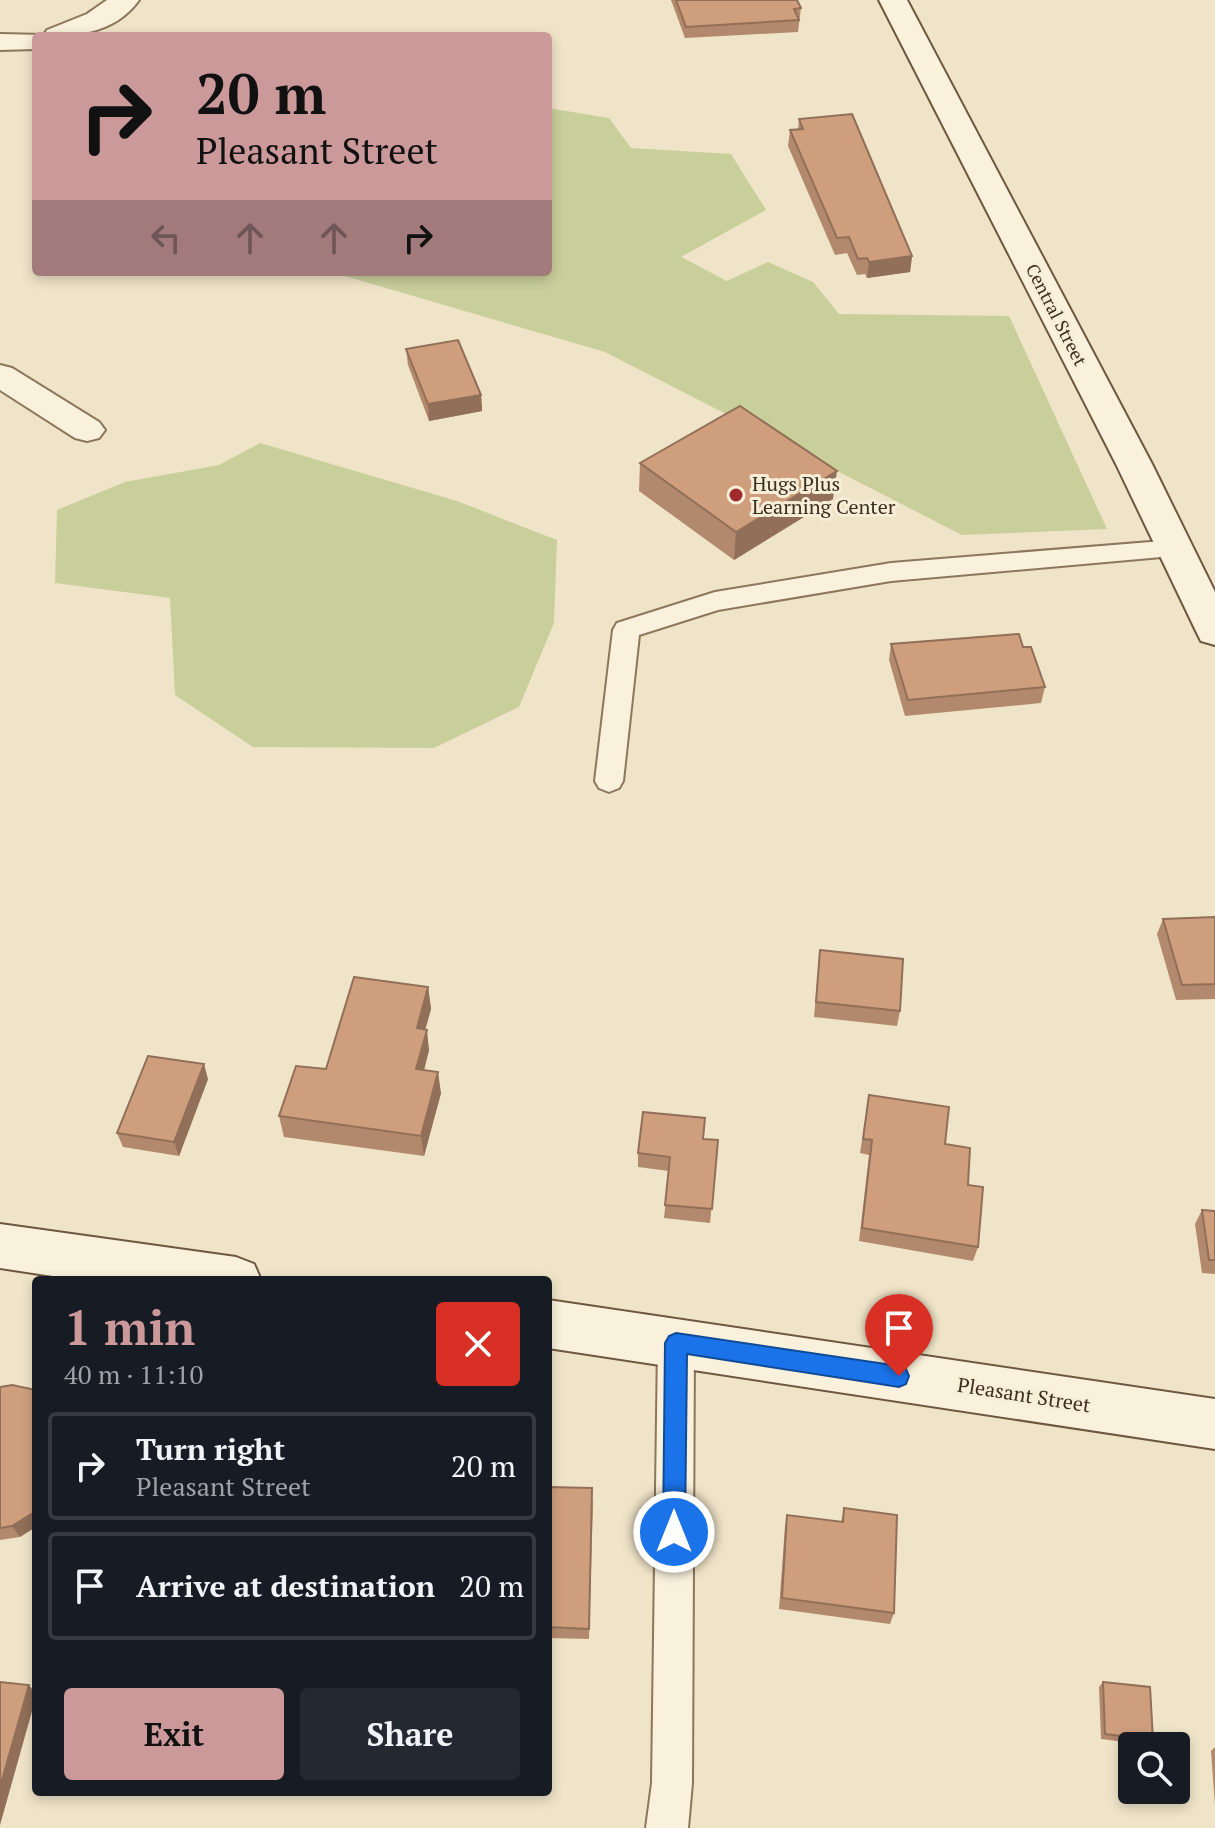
<!DOCTYPE html>
<meta charset="utf-8">
<style>
:root{--surface:#171b24;--page:#242831;--text:#f1f3f6;--muted:#9ea1a6;--line:#363941;--accent:#cc999b}
body{margin:0;font-family:"PT Serif",serif;background:var(--page);color:var(--text);height:100vh;display:flex;flex-direction:column;font-size:30px;white-space:nowrap}
*{box-sizing:border-box;margin:0}
p{font-size:26px;color:var(--muted)}
.icon{flex:none;width:44px;height:44px;fill:none;stroke:currentColor;stroke-width:2;stroke-linecap:round;stroke-linejoin:round}
.map{position:relative;flex:1;overflow:hidden}
.panel{position:absolute;left:32px;top:1276px;width:520px;height:520px;display:flex;flex-direction:column;background:var(--surface);border-radius:8px;box-shadow:0 4px 12px #0003}
.panel>*{flex:none}
.guide{position:absolute;left:32px;top:32px;width:520px;height:244px;border-radius:8px;box-shadow:0 4px 12px #0003;background:#cc999b;color:#111;overflow:hidden}
.fabs{position:absolute;left:1118px;top:1732px;display:grid;gap:16px}
.fabs a{display:grid;place-items:center;width:72px;height:72px;border-radius:8px;background:var(--surface);box-shadow:0 4px 12px #0003;font-size:40px}
.pin{position:absolute;display:grid;place-items:center;width:68px;height:68px;color:#fff;margin:-82px -34px;border-radius:50% 50% 50% 0;rotate:-45deg;box-shadow:0 0 8px #0007}
.pin .icon{rotate:45deg}
.me{position:absolute;width:88px;margin:-44px;rotate:0deg;stroke-linejoin:round;filter:drop-shadow(0 0 6px #0008)}
.turn{display:flex;align-items:center;gap:28px;height:168px;padding:0 32px;font-size:36px}
.turn .icon{width:104px;height:104px;stroke-width:2.5}
.turn b{display:block;font-size:56px;line-height:68px}
.lanes{display:flex;align-items:center;height:76px;padding:0 32px;background:#0003;justify-content:center;gap:40px;direction:ltr}
.lanes .off{opacity:.35}
.round{display:grid;place-items:center;flex:none;width:84px;height:84px;border-radius:8px;background:var(--page)}
.headline{display:flex;align-items:center;justify-content:space-between;height:136px;padding:0 32px}
h1{font-size:48px;font-weight:600;line-height:60px;color:var(--accent)}
.cta{display:flex;gap:16px;margin-top:auto;padding:16px 32px}
.cta a{flex:1;height:92px;border-radius:8px;background:var(--accent);color:#111;font-size:32px;font-weight:600;line-height:92px;text-align:center}
.cta a+a{background:var(--page);color:var(--text)}
ul{padding:0;list-style:none}
li{display:flex;align-items:center;gap:24px;height:108px;margin:0 16px 12px;padding:0 16px;border:4px solid var(--line);border-radius:8px}
li div{flex:1}
li b{display:block;font-size:30px}
li em{font-style:normal}
.map>svg:first-child{display:block}
</style>
<div class="map">
<svg width="1215" height="1828" viewBox="0 0 1215 1828">
<rect width="100%" height="100%" fill="#f0e4c8"/>
<g fill="#c9cf9b">
<polygon points="548,108 609,118 631,148 731,154 766,210 681,257 727,281 768,262 813,282 839,314 1009,316 1107,529 962,535 605,352 331,272 548,272"/>
<polygon points="260,443 457,501 557,540 554,623 519,707 434,748 253,747 175,695 170,598 55,583 57,510 125,482 219,465"/>
</g>
<g fill="none" stroke-linecap="round" stroke-linejoin="round">
<g stroke="#8d765c" stroke-width="4">
<g id="lane">
<polygon points="1175,540 1184,543 1188,549 1184,555 891,581 718,610 639,635 623,781 619,788 609,792 599,788 595,781 613,630 617,623 715,592 891,563"/>
<polygon points="676,1327 688,1331 694,1343 692,1783 688,1828 646,1828 652,1783 658,1343 664,1331"/>
</g>
</g>
<g stroke="#8d765c" stroke-width="4">
<g id="street">
<path d="M107 0H139C114 35 74 36 36 36V49L0 50V34L44 35 47 30 87 14Z"/>
<polygon points="0,365 12,368 99,422 105,430 99,438 87,441 75,438 0,390"/>
</g>
</g>
<g stroke="#6f573f" stroke-width="4">
<g id="secondary">
<polygon points="879,0 907,0 1152,464 1215,592 1215,645 1201,641 1196,631 1116,464"/>
<polygon points="0,1224 236,1257 254,1264 261,1280 79,1280 0,1268"/>
<polygon points="548,1300 1215,1399 1215,1449 548,1348"/>
</g>
</g>
<use href="#lane" fill="#faf1dc" fill-rule="evenodd"/>
<use href="#street" fill="#faf1dc" fill-rule="evenodd"/>
<use href="#secondary" fill="#faf1dc" fill-rule="evenodd"/>
</g>
<g fill="#b2896c">
<polygon points="671,0 797,0 801,8 798,32 685,38"/>
<polygon points="799,119 912,256 910,272 867,278 865,274 857,275 847,253 835,255 788,146 790,130 798,130"/>
<polygon points="406,349 481,395 482,411 429,421 408,365"/>
<polygon points="640,463 833,499 734,560 639,491"/>
<polygon points="891,644 1023,647 1045,687 1041,703 905,716 889,660"/>
<polygon points="1215,917 1215,999 1176,1000 1157,934 1163,919"/>
<polygon points="820,950 900,1011 897,1026 814,1017"/>
<polygon points="428,987 431,1009 425,1029 429,1050 424,1070 441,1093 424,1156 284,1137 279,1116"/>
<polygon points="208,1079 179,1156 123,1147 117,1133"/>
<polygon points="869,1095 945,1144 968,1185 978,1247 973,1261 859,1241 869,1155 860,1153"/>
<polygon points="704,1139 718,1140 710,1223 664,1218 669,1171 638,1167 638,1153"/>
<polygon points="1202,1210 1215,1211 1215,1274 1202,1273 1195,1224"/>
<polygon points="0,1387 20,1537 0,1540"/>
<polygon points="548,1487 593,1500 589,1639 548,1638"/>
<polygon points="844,1508 894,1613 890,1624 779,1609 785,1526 787,1515 841,1522"/>
<polygon points="1103,1682 1153,1740 1149,1745 1101,1739 1099,1687"/>
<polygon points="1215,1747 1215,1805 1211,1751"/>
</g>
<g fill="#916f58">
<polygon points="912,256 910,272 867,278 869,262"/>
<polygon points="481,395 482,411 429,421 428,404"/>
<polygon points="837,471 833,499 734,560 736,532"/>
<polygon points="428,987 431,1009 420,1049 417,1028"/>
<polygon points="427,1030 429,1050 419,1090 416,1069"/>
<polygon points="204,1064 208,1079 179,1156 174,1142"/>
<polygon points="438,1072 441,1093 424,1156 421,1136"/>
<polygon points="36,1511 36,1527 20,1537 12,1526"/>
<polygon points="29,1685 36,1694 36,1697 0,1825 0,1787"/>
</g>
<g fill="#cf9f7d" stroke="#916f58" stroke-width="2">
<polygon points="676,0 797,0 801,8 794,9 799,20 686,27"/>
<polygon points="852,114 912,256 869,262 867,258 858,259 849,237 837,238 790,130 803,129 799,119"/>
<polygon points="458,340 481,395 428,404 406,349"/>
<polygon points="740,406 837,471 736,532 640,463"/>
<polygon points="1019,634 1023,647 1031,647 1045,687 908,700 891,644"/>
<polygon points="1215,917 1215,984 1182,985 1163,919"/>
<polygon points="820,950 903,959 900,1011 816,1002"/>
<polygon points="354,977 428,987 417,1028 427,1030 416,1069 438,1072 421,1136 279,1116 296,1066 326,1069"/>
<polygon points="148,1056 204,1064 174,1142 117,1133"/>
<polygon points="869,1095 949,1107 945,1144 970,1148 968,1185 983,1187 978,1247 862,1228 872,1140 863,1139"/>
<polygon points="643,1112 705,1118 703,1139 718,1140 712,1209 665,1205 670,1157 638,1153"/>
<polygon points="1202,1210 1215,1211 1215,1260 1209,1260"/>
<polygon points="12,1385 36,1390 36,1511 12,1526 0,1528 0,1387"/>
<polygon points="548,1487 592,1488 589,1629 548,1627"/>
<polygon points="844,1508 897,1515 894,1613 782,1598 787,1515 843,1522"/>
<polygon points="0,1682 29,1685 0,1787"/>
<polygon points="1103,1682 1150,1687 1153,1740 1105,1734"/>
</g>
<polygon fill="#1a73e8" stroke="#114b97" stroke-width="2" points="676,1333 899,1366 906,1369 909,1376 906,1384 899,1387 687,1354 685,1532 682,1540 674,1543 666,1540 663,1532 665,1343 669,1336"/>
<circle fill="#9e2a2b" stroke="#f7eed8" stroke-width="3" cx="736" cy="495" r="8"/>
<g text-anchor="middle" stroke-width="6" stroke-linejoin="round" paint-order="stroke">
<g font-size="18" fill="#3d2e20" stroke="#f7eed8">
<text transform="translate(1056 315) rotate(63)" y="6">Central Street</text>
</g>
<g font-size="20" fill="#3d2e20" stroke="#f7eed8" text-anchor="start">
<text x="752" y="491">Hugs Plus<tspan x="752" dy="23">Learning Center</tspan></text>
</g>
<g font-size="20" fill="#3d2e20" stroke="#f7eed8">
<text transform="translate(1024 1395) rotate(9)" y="7">Pleasant Street</text>
</g>
</g>
</svg>
<div class="fabs">
<a><svg class="icon" aria-label="search" viewBox="0 0 24 24"><circle cx="10" cy="10" r="6"/><path d="M15 15l6 6"/></svg></a>
</div>
<div class="pin" style="left:899px;top:1376px;background:#d93025"><svg class="icon" aria-label="arrive" viewBox="0 0 24 24"><path d="M6 21V4h12l-3 4 3 4H6"/></svg></div>
<svg class="me" style="left:674px;top:1532px" viewBox="-20 -20 40 40"><circle r="17" fill="#1a73e8" stroke="#fff" stroke-width="3"/><path d="M0-11L8 9 0 5-8 9z" fill="#fff"/></svg>
<div class="guide">
<div class="turn"><svg class="icon" aria-label="right" viewBox="0 0 24 24"><path d="M7 20v-9h11M14 6l5 5-5 5"/></svg><div><b>20 m</b>Pleasant Street</div></div>
<div class="lanes"><svg class="icon off" aria-label="left" viewBox="0 0 24 24"><path d="M17 20v-9H6M10 6l-5 5 5 5"/></svg><svg class="icon off" aria-label="ahead" viewBox="0 0 24 24"><path d="M12 20V5M6 11l6-6 6 6"/></svg><svg class="icon off" aria-label="ahead" viewBox="0 0 24 24"><path d="M12 20V5M6 11l6-6 6 6"/></svg><svg class="icon" aria-label="right" viewBox="0 0 24 24"><path d="M7 20v-9h11M14 6l5 5-5 5"/></svg></div>
</div>
<section class="panel">
<div class="headline"><div><h1>1 min</h1><p>40 m · 11:10</p></div><a class="round" style="background:#d93025;color:#fff"><svg class="icon" aria-label="close" viewBox="0 0 24 24"><path d="M6 6l12 12M18 6L6 18"/></svg></a></div>
<ul>
<li><svg class="icon" aria-label="right" viewBox="0 0 24 24"><path d="M7 20v-9h11M14 6l5 5-5 5"/></svg><div><b>Turn right</b><p>Pleasant Street</p></div><em>20 m</em></li>
<li><svg class="icon" aria-label="arrive" viewBox="0 0 24 24"><path d="M6 21V4h12l-3 4 3 4H6"/></svg><div><b>Arrive at destination</b></div><em>20 m</em></li>
</ul>
<div class="cta"><a>Exit</a><a>Share</a></div>
</section>
</div>
